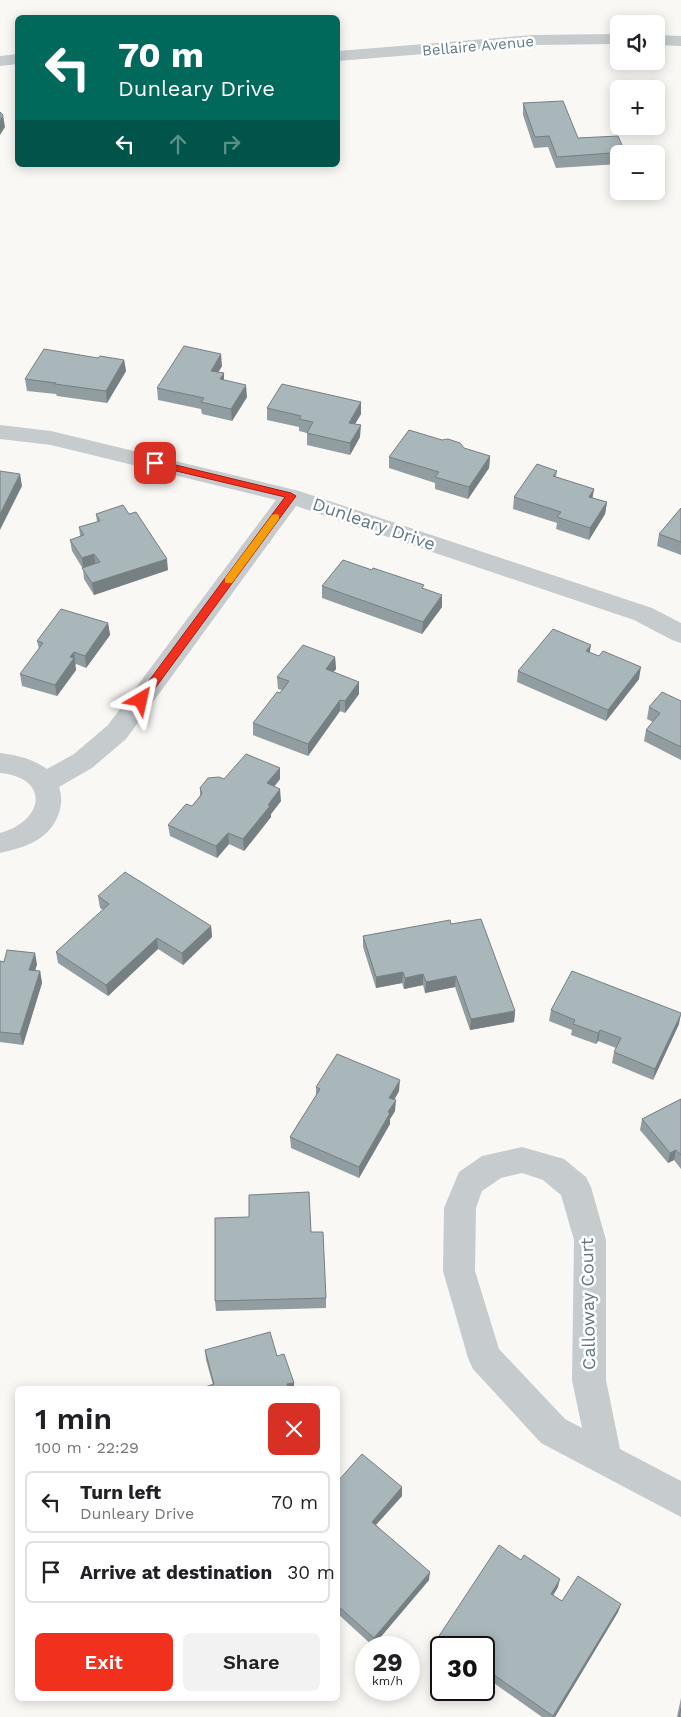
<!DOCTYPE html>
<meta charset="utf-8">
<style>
:root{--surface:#fff;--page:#f2f2f2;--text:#202124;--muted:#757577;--line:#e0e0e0;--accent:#f1301d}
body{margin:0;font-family:"Work Sans",sans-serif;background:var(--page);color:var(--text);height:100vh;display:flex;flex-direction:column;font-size:19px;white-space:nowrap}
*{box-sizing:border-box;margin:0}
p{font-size:16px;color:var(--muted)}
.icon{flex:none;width:28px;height:28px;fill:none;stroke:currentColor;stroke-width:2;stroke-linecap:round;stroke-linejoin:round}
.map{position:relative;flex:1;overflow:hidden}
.sheet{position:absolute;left:15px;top:1386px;width:325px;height:315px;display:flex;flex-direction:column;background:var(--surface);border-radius:8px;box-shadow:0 2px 12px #0003}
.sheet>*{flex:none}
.guide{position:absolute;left:15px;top:15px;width:325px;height:152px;border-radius:8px;box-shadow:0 2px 12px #0003;background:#00695c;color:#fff;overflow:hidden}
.fabs{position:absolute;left:610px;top:15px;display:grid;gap:10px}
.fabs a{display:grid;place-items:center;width:55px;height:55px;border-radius:8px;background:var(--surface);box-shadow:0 2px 12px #0003;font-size:25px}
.speed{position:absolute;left:355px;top:1636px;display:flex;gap:10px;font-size:25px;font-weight:700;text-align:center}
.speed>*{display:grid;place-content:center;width:65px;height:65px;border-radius:50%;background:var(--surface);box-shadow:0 2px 12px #0003;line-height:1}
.speed small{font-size:12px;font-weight:400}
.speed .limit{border:2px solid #111;border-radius:8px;background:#fff;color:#111}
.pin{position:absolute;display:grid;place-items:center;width:42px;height:42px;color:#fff;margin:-21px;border-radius:10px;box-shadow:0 2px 8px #0006}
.me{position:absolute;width:55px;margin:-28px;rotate:36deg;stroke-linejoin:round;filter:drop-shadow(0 0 4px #0008)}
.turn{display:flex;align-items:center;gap:18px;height:105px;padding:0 20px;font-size:22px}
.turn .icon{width:65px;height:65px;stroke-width:2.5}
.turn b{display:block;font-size:35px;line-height:42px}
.lanes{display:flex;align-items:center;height:48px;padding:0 20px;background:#0003;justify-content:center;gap:25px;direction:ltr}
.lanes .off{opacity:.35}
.round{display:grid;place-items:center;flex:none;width:52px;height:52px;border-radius:8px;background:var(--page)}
.head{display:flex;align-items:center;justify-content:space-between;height:85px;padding:0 20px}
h1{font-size:30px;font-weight:600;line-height:38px}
.cta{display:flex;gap:10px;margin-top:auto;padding:10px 20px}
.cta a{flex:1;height:58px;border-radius:8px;background:var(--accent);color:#fff;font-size:20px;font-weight:600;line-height:58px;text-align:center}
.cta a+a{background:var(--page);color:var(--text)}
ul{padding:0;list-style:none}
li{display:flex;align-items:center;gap:15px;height:62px;margin:0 10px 8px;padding:0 10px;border:2px solid var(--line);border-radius:8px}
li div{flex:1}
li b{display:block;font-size:19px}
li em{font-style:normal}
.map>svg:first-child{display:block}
</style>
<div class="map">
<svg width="681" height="1717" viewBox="0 0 681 1717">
<rect width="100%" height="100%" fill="#f9f8f5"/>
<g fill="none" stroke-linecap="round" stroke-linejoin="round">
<g fill="#c6cbce" fill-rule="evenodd">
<polygon points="619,34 619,44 533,45 338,61 338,51 533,35"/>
<polygon points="656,35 681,36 681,46 656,45"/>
<polygon points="18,54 18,64 0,66 0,56"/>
<path d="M0 425 51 431 299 491 652 608 681 623V643L672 640 634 620 296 506 126 739 92 768 59 787C66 807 55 830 37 840 26 847 12 850 0 853V833C44 821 51 778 0 773V753C17 755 33 759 47 769L74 754 108 725 276 500 51 445 0 439Z"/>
<path d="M522 1147 564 1159 586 1177 591 1187 606 1240V1380L620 1449 681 1481V1517L541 1443 473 1369 468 1358 443 1271 444 1208 459 1172 482 1156ZM522 1173 543 1180 561 1195 574 1240 572 1380 582 1428 565 1419 499 1349 475 1271 476 1208 482 1191 501 1178Z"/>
</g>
</g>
<g fill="#919da0">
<polygon points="523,103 578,138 625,152 624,154 619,154 619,164 556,168 548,147 534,148 523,115"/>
<polygon points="98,358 124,360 126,371 107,403 57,396 56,394 27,391 25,379"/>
<polygon points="222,366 218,372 224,373 224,380 247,397 232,421 202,414 201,409 158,400 157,388"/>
<polygon points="361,402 361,414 355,424 360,437 350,455 307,445 307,433 299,431 299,427 267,420 267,408"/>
<polygon points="490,456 489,468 468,499 435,489 435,483 389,468 389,457"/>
<polygon points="557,471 556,477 594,489 592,498 607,502 605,514 589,540 556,529 557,523 513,509 514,497"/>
<polygon points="681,508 681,555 657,546 659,534"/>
<polygon points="96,514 168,570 94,595 84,579 83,569 72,551 70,540 80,536 79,527 97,522"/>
<polygon points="322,586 442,607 422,634 322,598"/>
<polygon points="108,623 110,635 86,668 76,664 75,665 76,670 57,696 22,686 20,674 39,649 37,641"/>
<polygon points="590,653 599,656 639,679 606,721 517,682 518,671"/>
<polygon points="335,657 336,669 333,672 359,682 359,694 345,713 340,711 308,756 253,735 253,723 282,690 278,689 277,677"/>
<polygon points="681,701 681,760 644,741 646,730 653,722 647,719 649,707"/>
<polygon points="280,768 280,779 274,787 281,801 271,814 271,817 244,851 229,844 217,858 170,836 168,825 192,806 200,796 200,788 224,779"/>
<polygon points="98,896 211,926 212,937 183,965 158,949 108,996 58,963 56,952 103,910 100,908"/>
<polygon points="451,924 515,1011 514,1022 470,1030 455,987 425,993 423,985 404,989 402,983 376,988 363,947 363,936"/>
<polygon points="0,961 37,964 35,971 40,971 42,983 23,1045 0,1042"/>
<polygon points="551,1010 679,1024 653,1080 612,1063 614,1052 616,1048 598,1041 596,1044 571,1035 572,1030 549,1021"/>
<polygon points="316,1087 399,1091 394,1100 395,1111 390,1119 390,1124 359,1178 291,1148 290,1137 316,1096"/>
<polygon points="681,1099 681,1169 674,1160 668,1163 640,1130 642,1119"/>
<polygon points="311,1232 326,1298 326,1308 216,1311 215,1301"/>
<polygon points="205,1350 277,1356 294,1383 294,1389 199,1389 213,1385 206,1360"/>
<polygon points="338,1481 402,1487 402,1496 376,1525 429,1580 373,1646 338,1614"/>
<polygon points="558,1587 553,1595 562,1601 621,1604 618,1612 555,1717 542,1717 484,1676 484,1648 442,1648 438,1644 439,1636"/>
<polygon points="681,1698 681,1717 677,1717"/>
</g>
<g fill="#767f82">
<polygon points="3,115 5,127 0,135 0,122"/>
<polygon points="221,354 222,366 212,383 211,371"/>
<polygon points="124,360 126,371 107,403 106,391"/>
<polygon points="224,373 224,385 220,379"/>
<polygon points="246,385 247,397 232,421 231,409"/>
<polygon points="361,402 361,414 349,434 349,423"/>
<polygon points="361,425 360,437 350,455 350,443"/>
<polygon points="490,456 489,468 468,499 469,487"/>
<polygon points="20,474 22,486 0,530 0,514"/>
<polygon points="594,489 592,501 589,497"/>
<polygon points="607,502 605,514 589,540 590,528"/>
<polygon points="94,554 96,566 83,568 82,558"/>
<polygon points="167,559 168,570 94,595 92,583"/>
<polygon points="442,595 442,607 422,634 423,622"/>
<polygon points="108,623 110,635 86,668 85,656"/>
<polygon points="591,645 589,657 586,651"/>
<polygon points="74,652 76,670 57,696 55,685 70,657"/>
<polygon points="335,657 336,669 326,681 326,669"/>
<polygon points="641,667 639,679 606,721 608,710"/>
<polygon points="359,682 359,694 345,713 345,701"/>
<polygon points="340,700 340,711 308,756 308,744"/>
<polygon points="280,768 280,779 267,795 267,783"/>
<polygon points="280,789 281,801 271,814 271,817 244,851 243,839"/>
<polygon points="228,833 229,844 217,858 216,846"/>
<polygon points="211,926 212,937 183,965 182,953"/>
<polygon points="157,938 158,949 108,996 106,985"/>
<polygon points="35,953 37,964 32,981 29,970"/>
<polygon points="40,971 42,983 23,1045 20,1034"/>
<polygon points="403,972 402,983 376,988 376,977"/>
<polygon points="423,974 423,985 404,989 405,978"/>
<polygon points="456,976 455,987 425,993 426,982"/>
<polygon points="515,1011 514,1022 470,1030 471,1019"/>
<polygon points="681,1014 679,1024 653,1080 655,1069"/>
<polygon points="600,1030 598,1041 596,1044 598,1033"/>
<polygon points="400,1080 399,1091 389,1109 389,1098"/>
<polygon points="396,1100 395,1111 390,1119 390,1124 359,1178 359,1167 388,1112"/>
<polygon points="676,1150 674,1160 668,1163 670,1153"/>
<polygon points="294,1383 294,1389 287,1389 287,1384"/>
<polygon points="402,1487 402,1496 371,1530 372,1522"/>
<polygon points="430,1572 429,1580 373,1646 374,1638"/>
<polygon points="560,1579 558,1587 549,1602 551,1594"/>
<polygon points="621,1604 618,1612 555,1717 553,1717"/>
</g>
<g fill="#a9b6ba" stroke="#767f82">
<polygon points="563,101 578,138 618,136 625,152 557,157 549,136 535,137 523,103"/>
<polygon points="0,112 3,115 0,122"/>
<polygon points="184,346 221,354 211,371 224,373 220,379 246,385 231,409 201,402 204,398 157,388"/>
<polygon points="44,349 98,358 100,356 124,360 106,391 55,384 56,383 25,379"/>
<polygon points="282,384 361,402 349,423 361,425 350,443 307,433 313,422 299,419 301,416 267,408"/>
<polygon points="409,430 442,440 448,439 460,443 464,448 490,456 469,487 435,477 439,472 389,457"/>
<polygon points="537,464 557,471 553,476 594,489 589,497 607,502 590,528 557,517 561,512 514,497"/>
<polygon points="0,471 20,474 0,514"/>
<polygon points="123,505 129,514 136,512 167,559 92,583 82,568 100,562 94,554 82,558 70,540 84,535 79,527 100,521 96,514"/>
<polygon points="681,508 681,542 659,534"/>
<polygon points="343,560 372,570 373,568 424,585 422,588 442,595 423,622 322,586"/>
<polygon points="61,609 108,623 85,656 74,652 70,657 74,658 55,685 20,674 43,643 37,641"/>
<polygon points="553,629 591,645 586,651 599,656 603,651 641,667 608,710 518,671"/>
<polygon points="303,645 335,657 326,669 359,682 345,701 340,700 308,744 253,723 277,692 280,693 289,681 277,677"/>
<polygon points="662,692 681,701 681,747 646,730 660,713 649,707"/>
<polygon points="246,754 280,768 267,783 280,789 268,805 270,806 243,839 228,833 216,846 168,825 186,804 192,806 202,794 200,788 208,778 219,777 224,779"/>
<polygon points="125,872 211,926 182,953 157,938 106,985 56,952 109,904 98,896"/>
<polygon points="481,919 515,1011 471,1019 456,976 426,982 423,974 405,978 403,972 376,977 363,936 450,920 451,924"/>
<polygon points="7,950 35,953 29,970 40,971 20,1034 0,1032 0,961 4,962"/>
<polygon points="572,971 681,1013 681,1014 655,1069 614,1052 621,1038 600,1030 598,1033 573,1024 575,1020 551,1010"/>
<polygon points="337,1054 400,1080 389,1098 396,1100 388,1112 390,1113 359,1167 290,1137 320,1089 316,1087"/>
<polygon points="681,1099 681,1155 676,1150 670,1153 642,1119"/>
<polygon points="309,1192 311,1232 323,1232 326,1298 215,1301 215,1218 249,1217 249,1195"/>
<polygon points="270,1332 277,1356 284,1354 294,1383 287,1384 289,1389 199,1389 214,1384 205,1350"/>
<polygon points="362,1454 402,1487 372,1522 430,1572 374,1638 338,1606 338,1481"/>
<polygon points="499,1545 521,1560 524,1555 560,1579 551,1594 562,1601 578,1576 621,1604 553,1716 484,1668 484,1648 455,1648 439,1636"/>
<polygon points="681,1708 681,1717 679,1717"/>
</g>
<polygon fill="#f1301d" stroke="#9d1f13" points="155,460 291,493 296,496 145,702 137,702 136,700 137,697 285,497 151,465 150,463"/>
<polygon fill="#f59e0b" points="276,514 279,515 279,519 232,583 225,583 225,578 272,515"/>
<g text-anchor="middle" stroke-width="5" stroke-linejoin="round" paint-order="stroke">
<g font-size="15" fill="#617983" stroke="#fff">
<text transform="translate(478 46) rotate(-5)" y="5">Bellaire Avenue</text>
</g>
<g font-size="18" fill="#617983" stroke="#fff">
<text transform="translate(374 524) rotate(19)" y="6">Dunleary Drive</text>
<text transform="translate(588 1304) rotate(-91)" y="6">Calloway Court</text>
</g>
</g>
</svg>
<div class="fabs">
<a><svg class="icon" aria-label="sound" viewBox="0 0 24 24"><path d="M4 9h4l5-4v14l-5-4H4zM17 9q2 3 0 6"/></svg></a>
<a>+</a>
<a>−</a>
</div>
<div class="speed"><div>29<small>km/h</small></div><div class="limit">30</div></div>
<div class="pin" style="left:155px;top:463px;background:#d93025"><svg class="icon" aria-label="arrive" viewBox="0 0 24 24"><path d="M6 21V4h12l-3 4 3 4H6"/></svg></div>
<svg class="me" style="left:141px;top:700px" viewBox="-20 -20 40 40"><path d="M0-17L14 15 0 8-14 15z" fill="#f1301d" stroke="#fff" stroke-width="4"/></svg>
<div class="guide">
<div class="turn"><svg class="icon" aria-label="left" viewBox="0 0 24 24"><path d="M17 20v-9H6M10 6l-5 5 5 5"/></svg><div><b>70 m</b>Dunleary Drive</div></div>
<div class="lanes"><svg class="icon" aria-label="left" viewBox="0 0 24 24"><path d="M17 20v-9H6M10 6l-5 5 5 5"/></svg><svg class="icon off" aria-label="ahead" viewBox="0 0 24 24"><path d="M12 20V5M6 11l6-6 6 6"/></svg><svg class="icon off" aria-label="right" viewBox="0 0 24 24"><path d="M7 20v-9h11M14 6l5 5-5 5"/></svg></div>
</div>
<section class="sheet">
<div class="head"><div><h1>1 min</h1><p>100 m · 22:29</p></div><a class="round" style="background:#d93025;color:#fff"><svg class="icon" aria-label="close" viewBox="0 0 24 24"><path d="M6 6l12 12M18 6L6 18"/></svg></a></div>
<ul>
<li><svg class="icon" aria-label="left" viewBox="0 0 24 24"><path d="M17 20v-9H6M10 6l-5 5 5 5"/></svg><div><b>Turn left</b><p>Dunleary Drive</p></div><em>70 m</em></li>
<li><svg class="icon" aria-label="arrive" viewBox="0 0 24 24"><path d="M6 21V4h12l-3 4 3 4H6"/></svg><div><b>Arrive at destination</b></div><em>30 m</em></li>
</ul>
<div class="cta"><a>Exit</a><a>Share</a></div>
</section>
</div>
